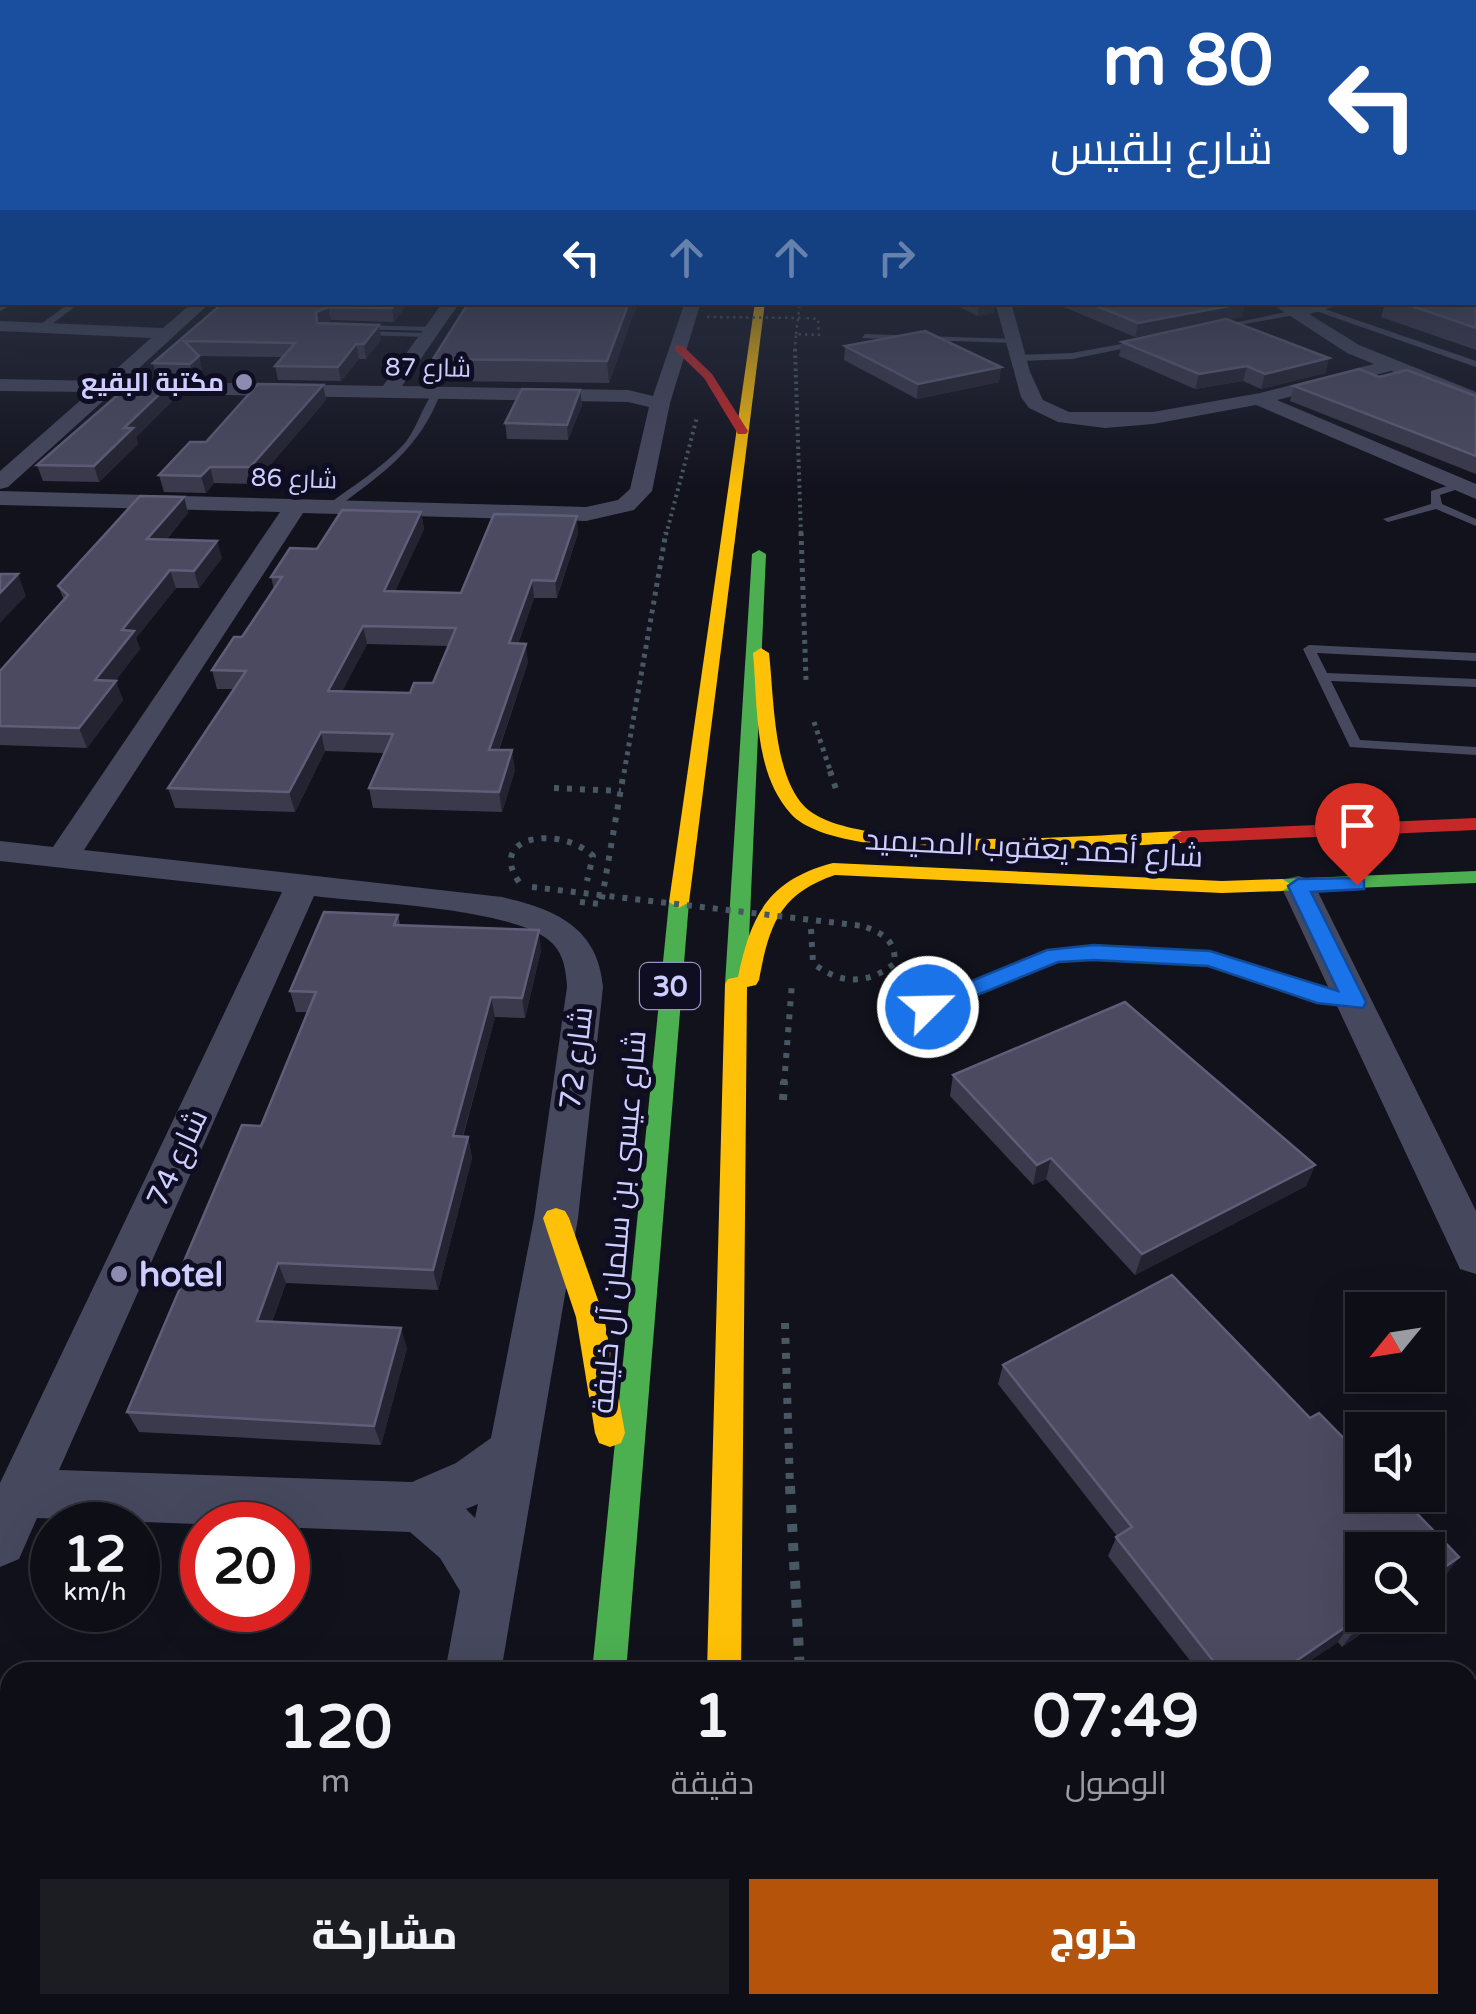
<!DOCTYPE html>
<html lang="ar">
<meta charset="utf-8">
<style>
:root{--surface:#0e0e16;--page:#1c1c23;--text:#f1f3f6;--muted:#9b9ca1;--line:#2e2e35;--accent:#b45309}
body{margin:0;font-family:"Varela Round",Cairo,sans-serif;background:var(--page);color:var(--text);direction:rtl;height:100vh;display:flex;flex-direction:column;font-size:38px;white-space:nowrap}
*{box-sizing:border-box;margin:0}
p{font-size:32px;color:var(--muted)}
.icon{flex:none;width:55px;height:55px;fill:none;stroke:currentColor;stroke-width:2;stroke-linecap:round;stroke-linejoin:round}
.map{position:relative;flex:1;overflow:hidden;direction:ltr}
.side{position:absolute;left:0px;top:1662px;width:1478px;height:352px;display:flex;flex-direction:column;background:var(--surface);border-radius:30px 30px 0 0;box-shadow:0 10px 40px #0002,0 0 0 2px var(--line);direction:rtl}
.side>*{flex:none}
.guide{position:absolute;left:0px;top:0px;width:1478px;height:305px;box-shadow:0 10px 40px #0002,0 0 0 2px var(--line);direction:rtl;background:#1a4fa0;color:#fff;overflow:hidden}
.needle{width:65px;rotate:240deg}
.fabs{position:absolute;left:1345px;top:1292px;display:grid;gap:20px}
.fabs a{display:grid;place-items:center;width:100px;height:100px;border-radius:0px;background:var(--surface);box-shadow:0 10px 40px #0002,0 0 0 2px var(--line);font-size:50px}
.speed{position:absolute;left:30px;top:1502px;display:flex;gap:20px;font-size:50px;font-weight:700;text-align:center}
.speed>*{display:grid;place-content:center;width:130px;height:130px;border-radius:50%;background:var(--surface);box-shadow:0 10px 40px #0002,0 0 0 2px var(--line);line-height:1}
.speed small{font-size:25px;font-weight:400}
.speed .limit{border:15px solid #d22;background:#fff;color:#111}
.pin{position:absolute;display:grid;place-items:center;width:85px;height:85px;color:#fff;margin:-102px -42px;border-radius:50% 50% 50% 0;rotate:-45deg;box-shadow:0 0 10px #0007}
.pin .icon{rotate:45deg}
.me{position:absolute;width:110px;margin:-55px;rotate:67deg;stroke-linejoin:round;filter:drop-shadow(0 0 8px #0008)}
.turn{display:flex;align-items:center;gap:35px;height:210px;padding:0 40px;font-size:45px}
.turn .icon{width:130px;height:130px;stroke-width:2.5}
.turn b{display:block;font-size:70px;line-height:85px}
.lanes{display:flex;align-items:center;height:95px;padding:0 40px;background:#0003;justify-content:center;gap:50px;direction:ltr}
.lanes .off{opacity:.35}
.eta{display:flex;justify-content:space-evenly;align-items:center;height:170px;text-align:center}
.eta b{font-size:60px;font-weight:800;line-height:70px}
.action{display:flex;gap:20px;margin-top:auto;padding:20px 40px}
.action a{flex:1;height:115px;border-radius:0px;background:var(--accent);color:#fff;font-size:40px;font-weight:800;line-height:115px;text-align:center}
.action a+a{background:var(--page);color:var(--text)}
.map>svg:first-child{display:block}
</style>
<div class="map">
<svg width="1476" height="2014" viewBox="0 0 1476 2014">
<rect width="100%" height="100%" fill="#12121d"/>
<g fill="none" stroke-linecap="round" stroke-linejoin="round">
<g stroke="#475862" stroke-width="2.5" stroke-dasharray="2.5 4" stroke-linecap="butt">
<polyline points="796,334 800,302"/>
<polyline points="795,351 796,334 819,335 818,319 805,318"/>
</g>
<g stroke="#475862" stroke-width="4" stroke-dasharray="2.5 4" stroke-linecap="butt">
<polyline points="795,349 801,535"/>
<polyline points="666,535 697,417"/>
</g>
<g stroke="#475862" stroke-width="5" stroke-dasharray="4 5" stroke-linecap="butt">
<polyline points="801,532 806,680"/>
<polyline points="814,722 831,773"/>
<polyline points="624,773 666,532"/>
</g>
<g stroke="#475862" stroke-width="6" stroke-dasharray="5 8" stroke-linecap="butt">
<polyline points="830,771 838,795"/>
<polyline points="554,788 621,791"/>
<path d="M519 882C486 835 561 825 593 856L587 881"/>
<polyline points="580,902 601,904 624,771"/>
<path d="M811 929 813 963C840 985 868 985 895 963 895 940 884 934 863 926"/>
<polyline points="784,1084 792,983"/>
</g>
<g stroke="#475862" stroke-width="8" stroke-dasharray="6 9" stroke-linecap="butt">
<polyline points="783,1100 784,1081"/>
<polyline points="785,1323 790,1488"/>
</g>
<g stroke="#475862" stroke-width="10" stroke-dasharray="8 11" stroke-linecap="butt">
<polyline points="790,1486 800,1672"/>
<polyline points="841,2005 842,2014"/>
</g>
<g fill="#46485e" fill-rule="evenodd">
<rect x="0" y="246" width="2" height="4"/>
<polygon points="6,302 17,302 0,311 0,306"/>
<polygon points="71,302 81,302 44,330 38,330 38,326"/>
<polygon points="1316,306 1476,361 1476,367 1313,310"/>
<polygon points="1291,311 1294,315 1218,329 1214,327"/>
<polygon points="359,325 433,327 437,329 433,331 356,329"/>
<polygon points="360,331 428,333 432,335 428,337 357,335"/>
<polygon points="865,334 1014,339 1018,341 1014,343 862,338"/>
<polygon points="1143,340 1146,344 1072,359 1019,361 1015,358 1019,355 1072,353"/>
<path d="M437 389 441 392C419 450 383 473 335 509H327V505C353 486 382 468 404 444 418 428 423 402 437 389Z"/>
<polygon points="1460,482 1465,485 1464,487 1440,495 1442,504 1476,519 1476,526 1436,509 1388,522 1383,519 1431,504 1431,491"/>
<polygon points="1309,645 1476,653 1476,661 1317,653 1327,673 1476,679 1476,687 1331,681 1360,740 1476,747 1476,755 1350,747 1303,649"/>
<polygon points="1075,948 1210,953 1319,990 1360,998 1363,1002 1354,1008 1311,999 1209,964 1075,958 1037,967 899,1026 887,1026 884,1022 887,1018 1026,959"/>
</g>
<g fill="#46485e" fill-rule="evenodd">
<path d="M193 302H211L125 381 383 386 443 302H460L402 386 628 390 653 396 685 302H701L670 403 652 491 634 510 586 521 303 513 84 850 502 897C555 909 598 927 603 987L578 1218 501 1672H445L460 1591 440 1558 410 1532 37 1518 19 1559 0 1567V1483L282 892 0 861V841L53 847 280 512 0 505V491L586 507 618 500 630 489 649 407 628 402 112 393 8 487 0 489V471L90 392 0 391V379L103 381 151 338 0 331V321L163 328ZM314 896C367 903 520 908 553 944 564 955 566 972 567 987L534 1218 491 1438 456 1463 412 1482 59 1470ZM478 1504 475 1518 466 1509Z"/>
<polygon points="995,302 1011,302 1030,372 1043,400 1069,412 1153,412 1260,393 1374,364 1347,353 1269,302 1296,307 1350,302 1309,314 1359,345 1476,392 1476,405 1391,371 1277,400 1476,484 1476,499 1256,405 1153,424 1105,428 1058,422 1029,408 1021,397"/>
<polygon points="1298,876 1310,879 1315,886 1476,1211 1476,1274 1460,1269 1454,1256 1281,886 1286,879"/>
<polygon points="379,2005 447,2005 445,2014 377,2014"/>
</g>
<g fill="#4caf50" fill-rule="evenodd">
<polygon points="759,550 766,554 747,984 736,991 725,984 752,554"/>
<polygon points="1476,871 1476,883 1282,891 1272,885 1282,879"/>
<polygon points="679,896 689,902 626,1672 592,1672 669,902"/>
<rect x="707" y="2005" width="40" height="9"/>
</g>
<g fill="#ffc107" fill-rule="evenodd">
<polygon points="755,302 765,302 689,902 679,908 669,902"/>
<path d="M761 648 769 653C774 696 773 775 805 807 855 857 1108 834 1182 831L1192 837 1182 843C1105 846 841 869 791 814 753 772 758 705 753 653Z"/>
<path d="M833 863 1222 881 1282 879 1292 885 1282 891 1222 893 835 875C779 894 769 926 759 980L756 985 747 987 741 1672H707L725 984 728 979 738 977C751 915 768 880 833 863Z"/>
<polygon points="556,1208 565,1211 569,1218 604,1317 625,1433 621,1443 610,1447 599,1443 595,1433 576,1317 543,1218 547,1211"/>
</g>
<g fill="#c62828" fill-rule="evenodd">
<polygon points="675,346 683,346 712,374 748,431 746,434 738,434 704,378 675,350"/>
<polygon points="1476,818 1476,830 1182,843 1172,837 1182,831"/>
<polygon points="562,2005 602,2005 601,2014 561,2014"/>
</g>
<polyline stroke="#475862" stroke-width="2.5" stroke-dasharray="2.5 4" stroke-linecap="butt" points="707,317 805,318"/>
<polyline stroke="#475862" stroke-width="6" stroke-dasharray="5 8" stroke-linecap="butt" points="532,887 863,926"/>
</g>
<g fill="#3b3a4c" fill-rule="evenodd">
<polygon points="1476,209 1476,350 1381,317 1384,307 1371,302 1475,302"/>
<polygon points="224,302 409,302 394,322 331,320 324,323 381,339 366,359 359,359 341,381 278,380 275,366 283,357 199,356 202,370 194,379 157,378 153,363"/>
<polygon points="949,302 995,302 994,313 978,316"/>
<polygon points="1052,302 1244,302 1245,303 1242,317 1227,319 1329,358 1325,373 1261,389 1243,381 1195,389 1119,356 1122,342 1202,324 1135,337"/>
<polygon points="632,318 609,383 436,381 433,359"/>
<polygon points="845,346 1001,367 999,382 917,399 844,360"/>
<polygon points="1379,377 1476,396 1476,474 1290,401 1294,386"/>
<polygon points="171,383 175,398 136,437 138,444 99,482 43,481 37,465"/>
<polygon points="323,385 326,400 254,484 214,483 206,493 164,492 159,475 206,442"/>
<polygon points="580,390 582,405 568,440 507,439 505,423"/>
<polygon points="184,497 188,513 166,540 222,558 199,588 176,588 136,638 140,649 115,681 123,700 87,748 0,745 0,671 64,600 58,586"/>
<path d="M421 512 424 529 395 591 461 593 578 533 557 598H534L518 644 528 662 499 750 515 770 502 812 373 808 369 788 384 753 325 751 295 812 175 808 168 788 234 689H217L212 670 242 637 274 589 271 577 317 549ZM367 644 448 646 433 683 410 693 342 691Z"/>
<polygon points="398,915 400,925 541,950 525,1018 495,1017 463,1137 468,1137 472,1158 438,1290 286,1283 272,1322 407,1348 381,1445 139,1432 127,1412 180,1286 177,1278 261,1126 307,1012 296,1012 290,991"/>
<polygon points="953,1075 1315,1165 1306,1186 1135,1275 1046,1179 1033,1185 950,1096"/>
<polygon points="1172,1275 1310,1418 1319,1413 1362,1457 1362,1495 1399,1495 1459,1557 1445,1576 1428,1588 1428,1550 1362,1550 1362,1615 1388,1615 1342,1647 1338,1642 1293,1672 1199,1672 1108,1556 1117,1536 998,1384 1003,1365"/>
<polygon points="0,1784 10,1785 10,1951 0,1950"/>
<polygon points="1125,2005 1390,2005 1379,2014 1131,2014"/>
</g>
<g fill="#242331">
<polygon points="397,302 409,302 394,322 392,308"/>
<polygon points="629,302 640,302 632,318 609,383 607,361"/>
<polygon points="979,302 995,302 994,313 978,316"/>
<polygon points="1017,302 1042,302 1017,308"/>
<polygon points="1245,303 1242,317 1135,337 1138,323"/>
<polygon points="328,307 331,320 318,326 316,312"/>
<polygon points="379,325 381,339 366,359 364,344"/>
<polygon points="356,344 359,359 341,381 338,367"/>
<polygon points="199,356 202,370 194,379 190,364"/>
<polygon points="1329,358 1325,373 1261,389 1265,374"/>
<polygon points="1247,366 1243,381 1195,389 1199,374"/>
<polygon points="1001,367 999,382 917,399 918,384"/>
<polygon points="171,383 175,398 136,437 138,444 99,482 94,466 124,428"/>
<polygon points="323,385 326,400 254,484 250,467"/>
<polygon points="580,390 582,405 568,440 567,425"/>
<polygon points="210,467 214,483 206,493 201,476"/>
<polygon points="184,497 188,513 152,556 147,539"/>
<polygon points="421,512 424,529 387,609 384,591"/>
<polygon points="577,516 578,533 557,598 555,581"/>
<polygon points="217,541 222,558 199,588 194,571"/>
<polygon points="170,570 176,588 136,638 140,649 101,699 95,680 122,630"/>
<polygon points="18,574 26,596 0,623 0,593"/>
<polygon points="532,580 534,598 512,662 509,643"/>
<polygon points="363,626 367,644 333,709 328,691"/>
<polygon points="526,644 528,662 492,769 489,750"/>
<polygon points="116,681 123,700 87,748 79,728"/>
<polygon points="321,732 325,751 295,812 289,792"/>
<polygon points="512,750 515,770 502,812 499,792"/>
<polygon points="539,930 541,950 525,1018 522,998"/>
<polygon points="491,997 495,1017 457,1157 453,1136"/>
<polygon points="468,1137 472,1158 438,1290 433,1270"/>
<polygon points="1051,1158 1046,1179 1033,1185 1037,1165"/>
<polygon points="1315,1165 1306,1186 1135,1275 1142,1254"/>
<polygon points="278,1263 286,1283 265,1341 257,1321"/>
<polygon points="401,1328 407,1348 381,1445 374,1426"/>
<polygon points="1459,1557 1445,1576 1428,1588 1428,1579"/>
<polygon points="1376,1615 1388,1615 1342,1647 1355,1630"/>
<polygon points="1350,1624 1338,1642 1293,1672 1280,1672"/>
</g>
<g fill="#4b4a60" stroke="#5f5e79" stroke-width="2.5" fill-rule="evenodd">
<polygon points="1475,209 1476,328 1400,302 1475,302"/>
<polygon points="224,302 397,302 392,308 328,307 316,312 317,323 379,325 364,344 356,344 338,367 275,366 295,343 184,341 199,356 190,364 153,363"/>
<polygon points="469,302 629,302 607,361 433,359"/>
<polygon points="1087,302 1244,302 1245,303 1138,323"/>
<polygon points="1226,319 1329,358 1265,374 1247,366 1199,374 1122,342"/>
<polygon points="925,331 1001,367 918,384 845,346"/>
<polygon points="1359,369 1379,377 1407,370 1476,396 1476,456 1294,386"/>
<polygon points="171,383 124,428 133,428 94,466 37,465 128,386"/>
<polygon points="258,384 323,385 250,467 210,467 201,476 159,475 190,442 206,442"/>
<polygon points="522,389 580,390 567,425 505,423"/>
<polygon points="140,496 184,497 147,539 217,541 194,571 170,570 122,630 134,631 95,680 116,681 79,728 0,726 0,671 68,595 58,586"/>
<path d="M342 510 421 512 384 591 461 593 494 514 577 516 555 581 532 580 509 643 526 644 489 750H512L499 792 369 788 393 734 321 732 289 792 168 788 246 671 212 670 234 637H242L282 577H271L290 548 317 549ZM363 626 456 628 433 683H414L410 693 328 691Z"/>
<polygon points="0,574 18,574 0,593"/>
<polygon points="324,912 398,915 394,925 539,930 522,998 491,997 453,1136 468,1137 433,1270 278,1263 257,1321 401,1328 374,1426 127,1412 184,1279 177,1278 242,1125 261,1126 316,992 290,991"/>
<polygon points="1125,1002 1315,1165 1142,1254 1051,1158 1037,1165 953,1075"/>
<polygon points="1172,1275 1310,1418 1319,1413 1362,1457 1362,1495 1399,1495 1459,1557 1428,1579 1428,1550 1362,1550 1362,1615 1376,1615 1355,1630 1350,1624 1280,1672 1222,1672 1116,1537 1132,1527 1003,1365"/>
<polygon points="0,1784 10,1785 10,1939 0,1939"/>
<polygon points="1143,2005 1390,2005 1379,2014 1148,2014"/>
</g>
<linearGradient id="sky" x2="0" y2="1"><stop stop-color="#0a0a10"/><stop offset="0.43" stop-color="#33394c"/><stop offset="1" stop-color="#33394c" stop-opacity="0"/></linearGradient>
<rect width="1476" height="491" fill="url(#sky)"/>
<polygon fill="#1a73e8" stroke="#114b97" stroke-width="2.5" points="1357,878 1364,880 1364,889 1311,892 1366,1002 1363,1008 1317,1003 1208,966 1094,960 1058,962 928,1015 916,1007 920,1002 1047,950 1094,945 1210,951 1338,991 1288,886 1298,879"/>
<g fill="#8c8cb0" stroke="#0e0d21" stroke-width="4">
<circle cx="244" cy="382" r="10"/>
<circle cx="119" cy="1274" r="10"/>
</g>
<g text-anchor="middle" stroke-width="10" stroke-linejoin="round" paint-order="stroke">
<g font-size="25" fill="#cdcdff" stroke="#0e0d21">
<text transform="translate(428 367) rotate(1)" y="9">شارع 87</text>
<text transform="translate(294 478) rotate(2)" y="9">شارع 86</text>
</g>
<g font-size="25" font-weight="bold" fill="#cdcdff" stroke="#0e0d21" text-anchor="end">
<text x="224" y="391">مكتبة البقيع</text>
</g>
<rect fill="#0e0d21" stroke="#9493bc" stroke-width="2.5" x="640" y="963" width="60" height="46" rx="8"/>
<g font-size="28" font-weight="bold" fill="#cdcdff">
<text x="670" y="996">30</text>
</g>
<g font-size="30" fill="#cdcdff" stroke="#0e0d21">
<text transform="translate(1034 848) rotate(3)" y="10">شارع أحمد يعقوب المحيميد</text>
<text transform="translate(576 1058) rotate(-83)" y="10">شارع 72</text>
<text transform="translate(177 1158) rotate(-65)" y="10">شارع 74</text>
<text transform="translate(619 1222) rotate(-85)" y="10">شارع عيسى بن سلمان آل خليفة</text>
</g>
<g font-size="35" font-weight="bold" fill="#cdcdff" stroke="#0e0d21" text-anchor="start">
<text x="139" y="1286">hotel</text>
</g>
</g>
</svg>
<div class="fabs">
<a><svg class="needle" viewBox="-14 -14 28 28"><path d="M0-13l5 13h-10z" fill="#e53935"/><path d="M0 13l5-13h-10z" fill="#9b9ca1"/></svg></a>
<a><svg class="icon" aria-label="sound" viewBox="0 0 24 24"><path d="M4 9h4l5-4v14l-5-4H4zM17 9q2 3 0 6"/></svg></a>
<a><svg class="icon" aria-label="search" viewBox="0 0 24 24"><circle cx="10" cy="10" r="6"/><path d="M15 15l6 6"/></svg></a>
</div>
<div class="speed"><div>12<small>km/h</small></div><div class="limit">20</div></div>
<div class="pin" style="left:1357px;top:885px;background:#d93025"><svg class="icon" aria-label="arrive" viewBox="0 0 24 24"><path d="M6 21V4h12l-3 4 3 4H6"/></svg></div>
<svg class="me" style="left:928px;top:1007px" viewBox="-20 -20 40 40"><circle r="17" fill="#1a73e8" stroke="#fff" stroke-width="3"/><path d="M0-11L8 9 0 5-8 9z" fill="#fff"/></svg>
<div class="guide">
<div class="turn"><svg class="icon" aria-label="left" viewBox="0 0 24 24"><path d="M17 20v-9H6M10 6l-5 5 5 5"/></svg><div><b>80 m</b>شارع بلقيس</div></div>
<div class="lanes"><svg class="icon" aria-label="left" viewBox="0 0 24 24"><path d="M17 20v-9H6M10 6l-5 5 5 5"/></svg><svg class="icon off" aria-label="ahead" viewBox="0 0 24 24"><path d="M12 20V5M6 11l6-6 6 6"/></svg><svg class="icon off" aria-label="ahead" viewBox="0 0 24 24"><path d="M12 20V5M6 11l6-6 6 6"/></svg><svg class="icon off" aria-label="right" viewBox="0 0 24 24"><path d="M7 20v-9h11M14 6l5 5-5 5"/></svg></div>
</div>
<section class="side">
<div class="eta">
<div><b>07:49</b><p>الوصول</p></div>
<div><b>1</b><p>دقيقة</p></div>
<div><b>120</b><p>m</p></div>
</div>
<div class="action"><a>خروج</a><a>مشاركة</a></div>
</section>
</div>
